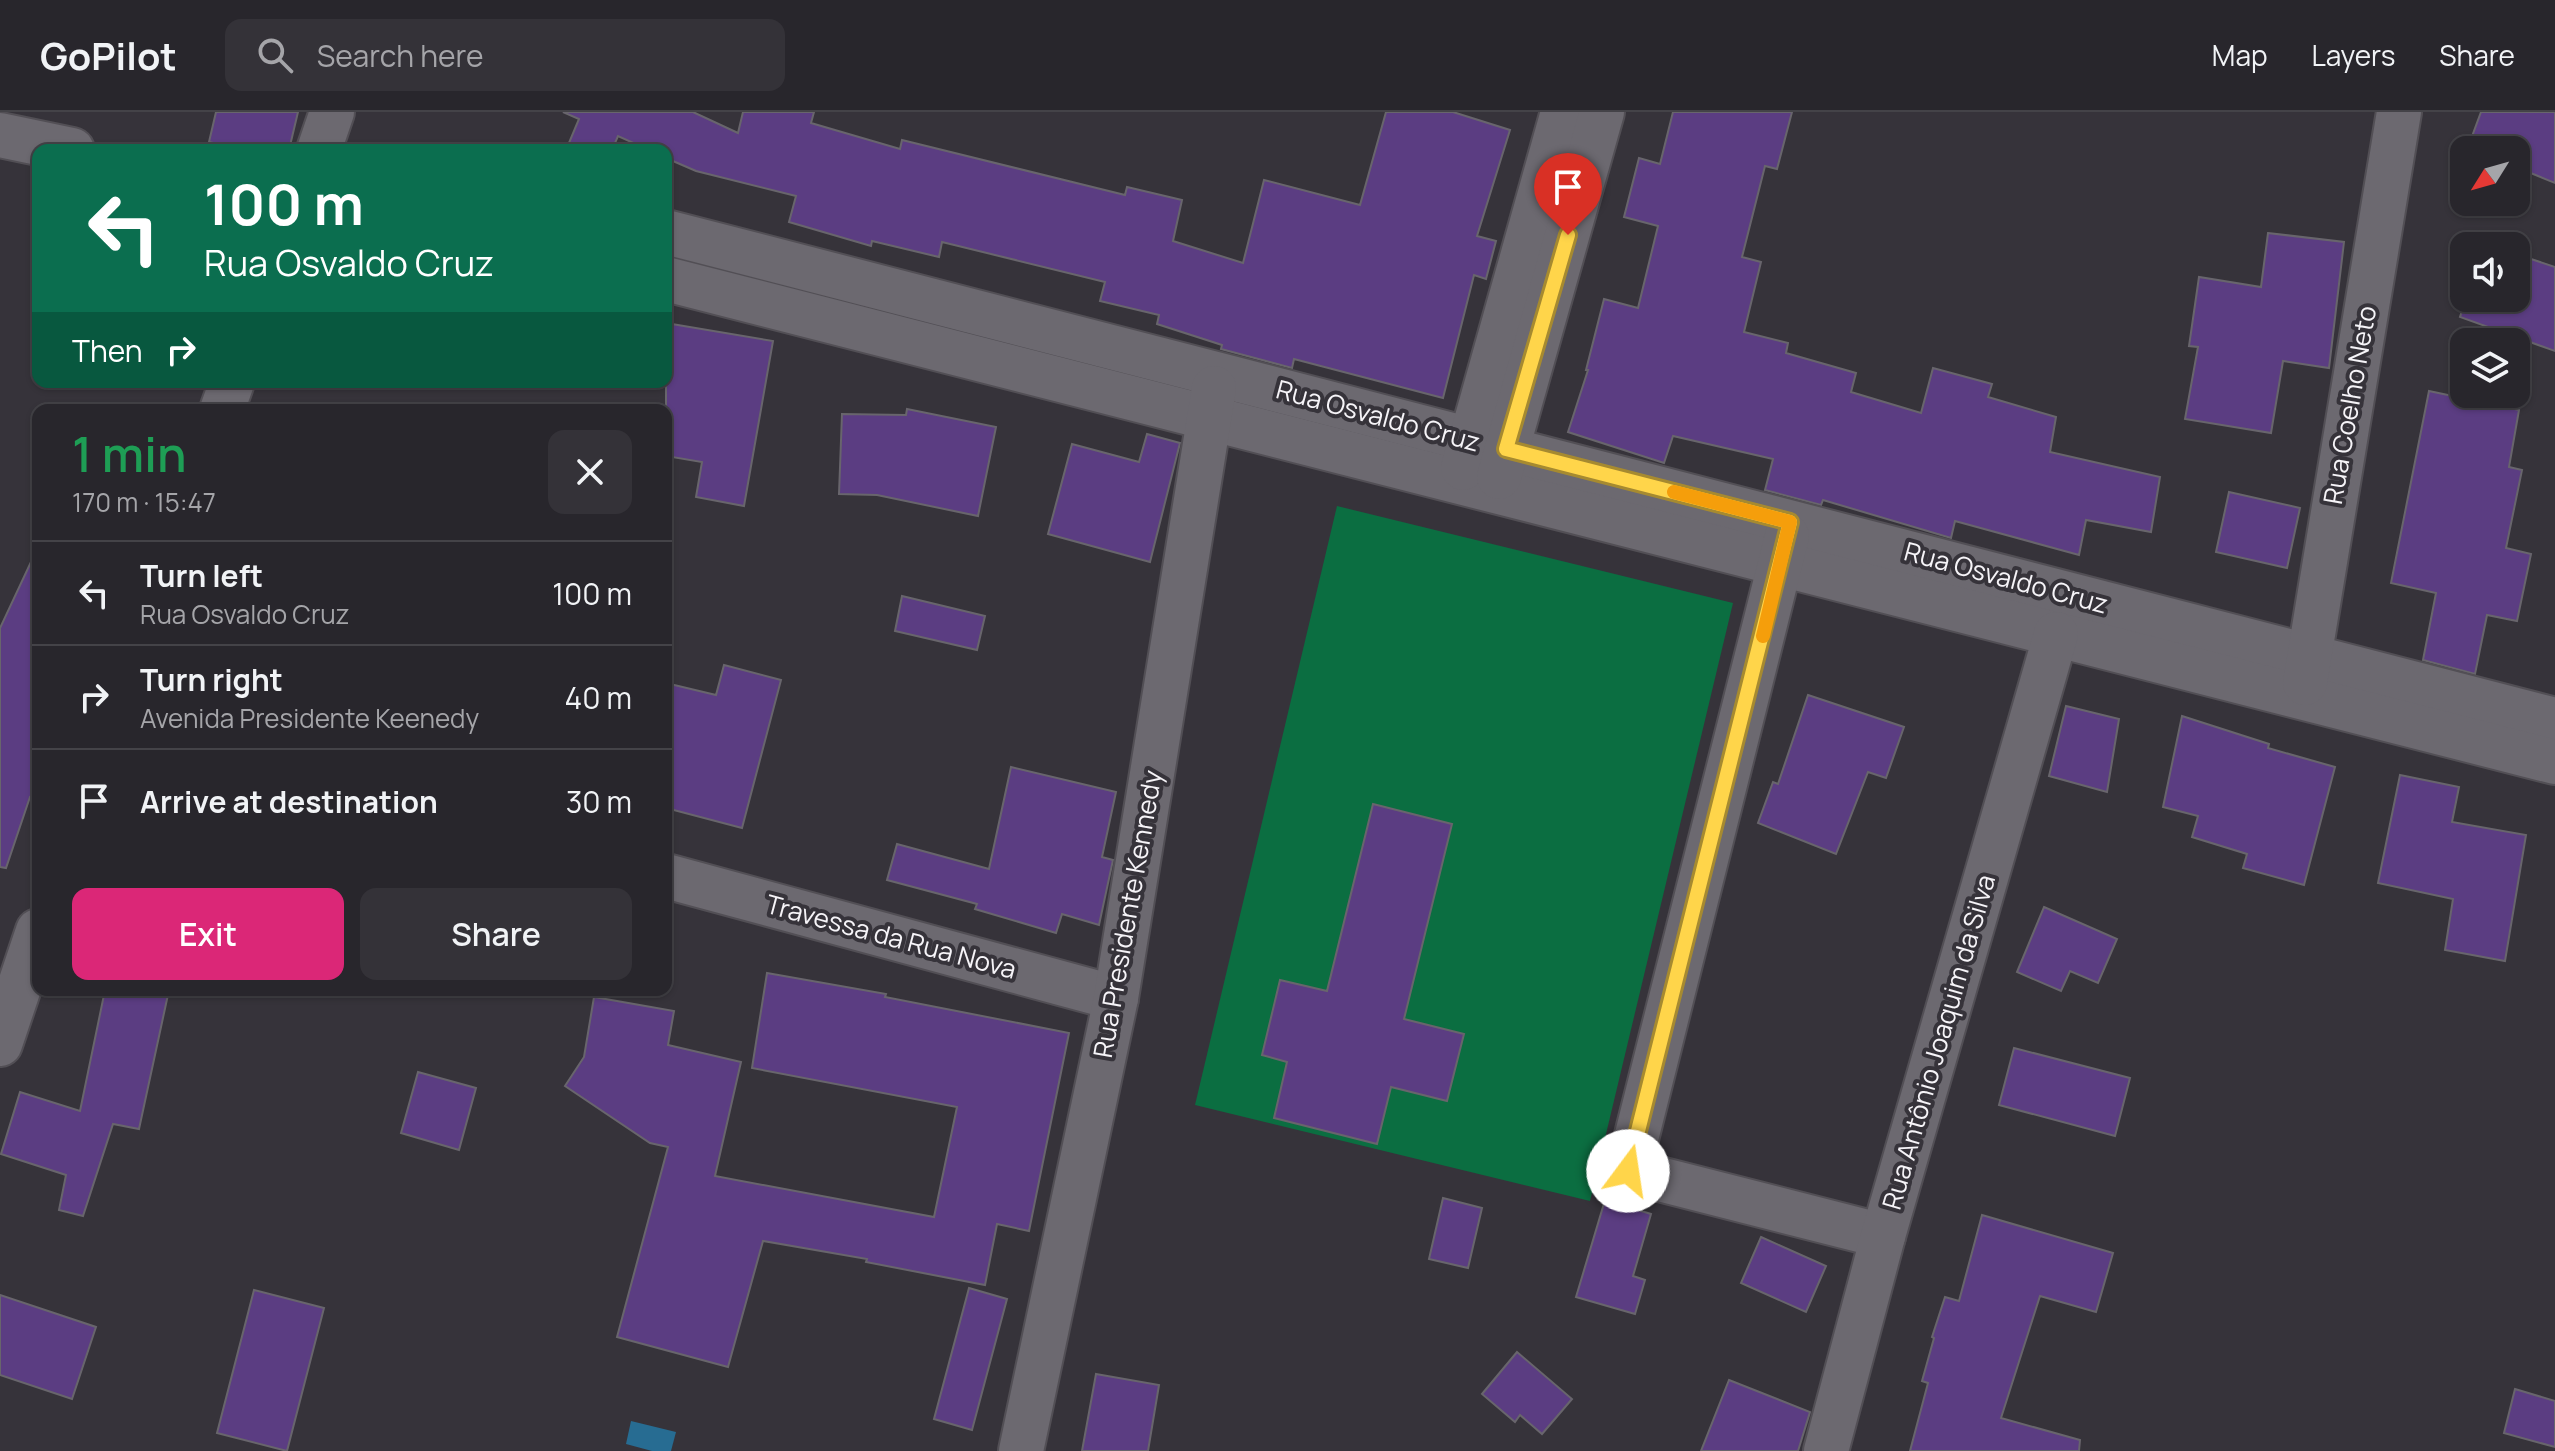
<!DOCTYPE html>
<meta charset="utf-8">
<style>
:root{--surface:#28262c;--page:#343238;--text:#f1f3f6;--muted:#a5a5a9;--line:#444348;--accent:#db2777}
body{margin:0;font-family:Manrope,sans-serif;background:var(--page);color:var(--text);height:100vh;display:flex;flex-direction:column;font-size:30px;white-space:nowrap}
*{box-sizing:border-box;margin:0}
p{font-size:26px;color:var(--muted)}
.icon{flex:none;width:44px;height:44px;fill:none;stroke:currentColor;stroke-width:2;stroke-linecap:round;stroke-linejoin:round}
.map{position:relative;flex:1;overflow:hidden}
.side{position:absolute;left:32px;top:292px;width:640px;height:592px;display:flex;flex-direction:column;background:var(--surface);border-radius:16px;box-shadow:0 2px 6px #0004,0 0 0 2px var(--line)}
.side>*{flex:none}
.banner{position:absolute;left:32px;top:32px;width:640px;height:244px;border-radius:16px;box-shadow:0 2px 6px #0004,0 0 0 2px var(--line);background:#0b6e4f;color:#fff;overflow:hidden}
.needle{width:52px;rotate:233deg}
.fabs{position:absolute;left:2450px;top:24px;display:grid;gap:16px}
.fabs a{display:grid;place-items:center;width:80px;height:80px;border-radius:16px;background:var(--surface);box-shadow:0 2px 6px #0004,0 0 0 2px var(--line);font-size:40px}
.pin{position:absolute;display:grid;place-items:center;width:68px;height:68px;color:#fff;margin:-82px -34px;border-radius:50% 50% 50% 0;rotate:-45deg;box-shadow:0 0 8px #0007}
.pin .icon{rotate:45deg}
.me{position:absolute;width:88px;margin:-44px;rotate:14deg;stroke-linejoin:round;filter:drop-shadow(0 0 6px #0008)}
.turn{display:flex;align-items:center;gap:28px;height:168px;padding:0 40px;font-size:36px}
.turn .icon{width:104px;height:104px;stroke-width:2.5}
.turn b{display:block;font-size:56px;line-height:68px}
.then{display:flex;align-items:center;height:76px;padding:0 40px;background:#0003;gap:16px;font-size:30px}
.round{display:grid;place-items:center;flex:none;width:84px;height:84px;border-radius:16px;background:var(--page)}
.head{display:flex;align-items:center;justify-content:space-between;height:136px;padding:0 40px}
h1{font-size:48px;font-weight:600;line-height:60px;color:#1e9e55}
.action{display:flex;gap:16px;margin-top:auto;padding:16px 40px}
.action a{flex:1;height:92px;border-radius:16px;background:var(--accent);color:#fff;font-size:32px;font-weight:600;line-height:92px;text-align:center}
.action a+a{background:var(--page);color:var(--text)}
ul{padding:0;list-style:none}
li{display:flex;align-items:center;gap:24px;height:104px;padding:0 40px;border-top:2px solid var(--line)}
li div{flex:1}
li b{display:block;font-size:30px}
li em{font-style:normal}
header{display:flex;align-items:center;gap:48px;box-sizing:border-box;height:112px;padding:0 40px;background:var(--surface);border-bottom:2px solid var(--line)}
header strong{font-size:38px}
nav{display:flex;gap:44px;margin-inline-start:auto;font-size:28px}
.search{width:560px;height:72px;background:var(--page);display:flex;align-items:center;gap:20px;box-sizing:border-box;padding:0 28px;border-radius:16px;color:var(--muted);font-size:30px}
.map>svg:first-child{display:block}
</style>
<header>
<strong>GoPilot</strong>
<div class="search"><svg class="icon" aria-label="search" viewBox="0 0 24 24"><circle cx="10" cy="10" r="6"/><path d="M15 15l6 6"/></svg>Search here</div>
<nav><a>Map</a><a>Layers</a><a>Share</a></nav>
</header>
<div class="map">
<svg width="2555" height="1339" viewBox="0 0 2555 1339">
<rect width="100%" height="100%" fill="#36333a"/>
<polygon fill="#0b6e41" points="1337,394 1733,491 1590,1089 1195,993"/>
<polygon fill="#276c92" points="631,1309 676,1320 671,1339 652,1339 626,1332"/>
<g fill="#5b3d82" stroke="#68656c" stroke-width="2">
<polygon points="216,0 298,0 289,38 244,38 209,30"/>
<polygon points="563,0 693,0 738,21 743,0 814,0 811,11 900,37 902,28 1125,83 1127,75 1182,88 1173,129 1243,151 1264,68 1360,93 1386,0 1453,0 1510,18 1477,124 1496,129 1486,167 1474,163 1443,286 1294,247 1292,256 1221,237 1222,233 1157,212 1159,203 1100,189 1105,170 942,130 939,145 872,129 871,134 789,110 796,84 696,59 666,46 666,38 649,38 618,24 612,38 566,38 579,7"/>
<polygon points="1673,0 1792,0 1777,57 1765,54 1742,145 1761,150 1744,220 1788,231 1786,241 1856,261 1851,280 1921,301 1933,256 1992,272 1988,285 2056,305 2050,340 2160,365 2151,420 2086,408 2079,443 1955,409 1951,426 1823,388 1821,393 1765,378 1773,347 1673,324 1664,351 1568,320 1588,258 1586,258 1604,187 1638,196 1658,114 1624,105 1639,46 1660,52"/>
<polygon points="2481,0 2555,0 2555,71 2516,55 2516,38 2467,38"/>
<polygon points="2268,121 2344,130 2329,256 2283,249 2271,321 2185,307 2198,235 2189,234 2199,165 2261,175"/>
<polygon points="2516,142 2555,155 2555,239 2460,205 2466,186 2516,186"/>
<polygon points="666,211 773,229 744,394 696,385 702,350 666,344"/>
<polygon points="2429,279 2519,298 2509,355 2522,358 2506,436 2531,442 2517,509 2487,503 2475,562 2423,548 2436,481 2391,471"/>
<polygon points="907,297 996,315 978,404 877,383 839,382 842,302 906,303"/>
<polygon points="1147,322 1180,331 1150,450 1048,422 1072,332 1139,350"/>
<polygon points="2229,380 2300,396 2287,456 2216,440"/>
<polygon points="38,435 38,688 30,685 6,756 0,755 0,516"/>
<polygon points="902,484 985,504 977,538 895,519"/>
<polygon points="724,553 781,568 742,716 666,696 666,571 716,583"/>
<polygon points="1808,583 1904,615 1886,666 1868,660 1836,742 1758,711 1773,670 1778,672"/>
<polygon points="2066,594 2119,607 2107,680 2049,664"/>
<polygon points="2182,604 2269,632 2268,636 2335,655 2304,773 2243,756 2247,742 2192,725 2198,704 2163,695"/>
<polygon points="1011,655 1116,680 1102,745 1113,748 1099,813 1062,802 1056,821 975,797 977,792 887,768 897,732 989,757"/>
<polygon points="2400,663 2459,675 2452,710 2526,723 2505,849 2445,838 2453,787 2378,771"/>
<polygon points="1373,692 1452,712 1404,907 1464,922 1447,989 1391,975 1377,1032 1274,1006 1287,950 1262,943 1280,868 1327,879"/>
<polygon points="2044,795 2117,827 2098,871 2070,859 2061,879 2017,860"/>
<polygon points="767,861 886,882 885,885 1069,921 1029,1119 997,1112 985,1173 866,1150 867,1147 763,1129 728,1255 617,1225 668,1035 650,1031 565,974 584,945 594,885 674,899 668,933 741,950 715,1064 934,1105 957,995 752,956"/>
<polygon points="105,878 169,878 139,1017 113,1012 83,1104 59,1098 66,1063 1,1042 20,980 80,999"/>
<polygon points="2014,936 2130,966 2115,1024 1999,993"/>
<polygon points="418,960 476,976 459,1038 401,1021"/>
<polygon points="1443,1086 1482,1096 1468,1156 1429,1147"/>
<polygon points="1605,1088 1651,1102 1633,1164 1645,1168 1635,1202 1576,1185"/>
<polygon points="1982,1103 2113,1141 2096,1200 2040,1184 2001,1306 2080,1328 2079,1339 1910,1339 1928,1271 1922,1269 1934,1226 1932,1225 1945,1185 1959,1189"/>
<polygon points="1761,1125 1826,1154 1806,1200 1741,1171"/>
<polygon points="969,1176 1007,1187 972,1318 934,1307"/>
<polygon points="254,1178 324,1196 287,1339 217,1321"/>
<polygon points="0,1183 96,1215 72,1287 0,1263"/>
<polygon points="1517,1240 1572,1287 1542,1322 1520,1303 1515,1310 1482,1282"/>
<polygon points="1096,1262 1159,1273 1148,1339 1082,1339"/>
<polygon points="1729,1268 1810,1300 1798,1339 1701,1339"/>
<polygon points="2515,1277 2555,1289 2555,1335 2504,1321"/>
</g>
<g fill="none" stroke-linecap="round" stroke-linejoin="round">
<g stroke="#524f55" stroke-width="48">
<g id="minor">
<polyline points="0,23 72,38"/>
<polyline points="319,38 332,0"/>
<polyline points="666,120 2555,608"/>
<polyline points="666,167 2555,650"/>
<polyline points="222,298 232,270"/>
<polyline points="1463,356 1563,0"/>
<polyline points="1499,365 1602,0"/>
<polyline points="1787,424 1628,1059 1883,1124"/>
<polyline points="2305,571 2399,0"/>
<polyline points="666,764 1116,886"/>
<polyline points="0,932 38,819"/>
<polyline points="1021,1339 1116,886 1214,276"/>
<polyline points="1826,1339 1883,1124 2056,522"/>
</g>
</g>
<use href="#minor" stroke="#6c6970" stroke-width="44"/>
</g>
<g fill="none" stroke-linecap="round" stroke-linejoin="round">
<g stroke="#a68a30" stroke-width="20">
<polyline id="route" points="1568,123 1506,337 1790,410 1628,1059"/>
</g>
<use href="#route" stroke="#ffd54a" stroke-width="14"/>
<polyline stroke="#f59e0b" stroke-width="14" points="1674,380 1790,410 1763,524"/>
</g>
<g text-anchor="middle" stroke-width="8" stroke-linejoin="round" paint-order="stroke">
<g font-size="26" fill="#f6f4f8" stroke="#36333a">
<text transform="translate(2350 293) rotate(-80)" y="9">Rua Coelho Neto</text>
<text transform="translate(1378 304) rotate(15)" y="9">Rua Osvaldo Cruz</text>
<text transform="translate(2006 466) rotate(15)" y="9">Rua Osvaldo Cruz</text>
<text transform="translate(1128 802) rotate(-80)" y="9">Rua Presidente Kennedy</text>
<text transform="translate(891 825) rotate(15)" y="9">Travessa da Rua Nova</text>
<text transform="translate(1939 930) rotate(-74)" y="9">Rua Antônio Joaquim da Silva</text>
</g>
</g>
</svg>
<div class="fabs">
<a><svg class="needle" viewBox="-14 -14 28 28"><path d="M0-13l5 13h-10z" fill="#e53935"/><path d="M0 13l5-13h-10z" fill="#a5a5a9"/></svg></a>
<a><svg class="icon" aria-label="sound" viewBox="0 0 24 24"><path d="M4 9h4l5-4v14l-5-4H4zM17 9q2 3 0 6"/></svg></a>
<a><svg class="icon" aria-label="layers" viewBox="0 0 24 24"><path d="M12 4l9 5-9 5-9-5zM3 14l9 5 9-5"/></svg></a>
</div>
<div class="pin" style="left:1568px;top:123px;background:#d93025"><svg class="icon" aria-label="arrive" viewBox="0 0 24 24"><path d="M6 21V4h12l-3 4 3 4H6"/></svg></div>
<svg class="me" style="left:1628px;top:1059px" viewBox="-20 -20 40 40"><circle r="19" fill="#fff"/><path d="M0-13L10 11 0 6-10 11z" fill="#ffd54a"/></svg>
<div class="banner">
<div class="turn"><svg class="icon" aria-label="left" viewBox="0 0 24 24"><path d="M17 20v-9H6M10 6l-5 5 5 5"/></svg><div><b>100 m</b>Rua Osvaldo Cruz</div></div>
<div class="then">Then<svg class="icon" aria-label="right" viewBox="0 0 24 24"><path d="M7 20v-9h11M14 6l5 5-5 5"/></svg></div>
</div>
<section class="side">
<div class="head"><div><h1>1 min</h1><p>170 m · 15:47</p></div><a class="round"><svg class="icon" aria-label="close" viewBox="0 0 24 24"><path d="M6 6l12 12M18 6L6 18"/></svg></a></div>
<ul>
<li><svg class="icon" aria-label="left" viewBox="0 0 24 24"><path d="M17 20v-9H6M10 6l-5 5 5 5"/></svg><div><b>Turn left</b><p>Rua Osvaldo Cruz</p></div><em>100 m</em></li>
<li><svg class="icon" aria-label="right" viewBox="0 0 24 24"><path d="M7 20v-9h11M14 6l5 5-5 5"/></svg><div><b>Turn right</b><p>Avenida Presidente Keenedy</p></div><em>40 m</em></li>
<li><svg class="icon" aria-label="arrive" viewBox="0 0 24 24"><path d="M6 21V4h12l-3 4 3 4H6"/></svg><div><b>Arrive at destination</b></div><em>30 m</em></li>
</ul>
<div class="action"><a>Exit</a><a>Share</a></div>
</section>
</div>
